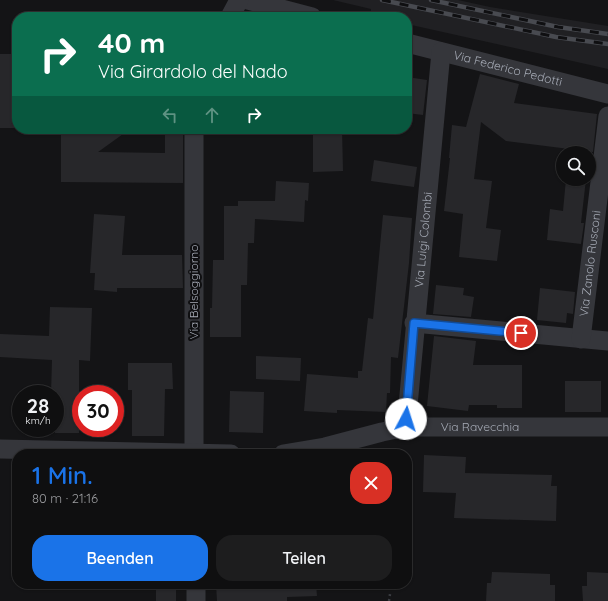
<!DOCTYPE html>
<html lang="de">
<meta charset="utf-8">
<style>
:root{--surface:#0f0f10;--page:#1d1d1e;--text:#f1f3f6;--muted:#9b9c9f;--line:#2f2f30;--accent:#1a73e8}
body{margin:0;font-family:Quicksand,sans-serif;background:var(--page);color:var(--text);height:100vh;display:flex;flex-direction:column;font-size:15px;white-space:nowrap}
*{box-sizing:border-box;margin:0}
p{font-size:13px;color:var(--muted)}
.icon{flex:none;width:22px;height:22px;fill:none;stroke:currentColor;stroke-width:2;stroke-linecap:round;stroke-linejoin:round}
.map{position:relative;flex:1;overflow:hidden}
.side{position:absolute;left:12px;top:449px;width:400px;height:140px;display:flex;flex-direction:column;background:var(--surface);border-radius:16px;box-shadow:0 1px 3px #0004,0 0 0 1px var(--line)}
.side>*{flex:none}
.top-card{position:absolute;left:12px;top:12px;width:400px;height:122px;border-radius:16px;box-shadow:0 1px 3px #0004,0 0 0 1px var(--line);background:#0b6e4f;color:#fff;overflow:hidden}
.controls{position:absolute;left:556px;top:146px;display:grid;gap:8px}
.controls a{display:grid;place-items:center;width:40px;height:40px;border-radius:50%;background:var(--surface);box-shadow:0 1px 3px #0004,0 0 0 1px var(--line);font-size:20px}
.speed{position:absolute;left:12px;top:385px;display:flex;gap:8px;font-size:20px;font-weight:700;text-align:center}
.speed>*{display:grid;place-content:center;width:52px;height:52px;border-radius:50%;background:var(--surface);box-shadow:0 1px 3px #0004,0 0 0 1px var(--line);line-height:1}
.speed small{font-size:10px;font-weight:400}
.speed .limit{border:6px solid #d22;background:#fff;color:#111}
.pin{position:absolute;display:grid;place-items:center;width:34px;height:34px;color:#fff;margin:-17px;border:2px solid #fff;border-radius:50%;box-shadow:0 1px 4px #0007}
.me{position:absolute;width:44px;margin:-22px;rotate:5deg;stroke-linejoin:round;filter:drop-shadow(0 0 3px #0008)}
.turn{display:flex;align-items:center;gap:14px;height:84px;padding:0 20px;font-size:18px}
.turn .icon{width:52px;height:52px;stroke-width:2.5}
.turn b{display:block;font-size:28px;line-height:34px}
.lanes{display:flex;align-items:center;height:38px;padding:0 20px;background:#0003;justify-content:center;gap:20px;direction:ltr}
.lanes .off{opacity:.35}
.round{display:grid;place-items:center;flex:none;width:42px;height:42px;border-radius:16px;background:var(--page)}
.summary{display:flex;align-items:center;justify-content:space-between;height:68px;padding:0 20px}
h1{font-size:24px;font-weight:600;line-height:30px;color:var(--accent)}
.primary-button{display:flex;gap:8px;margin-top:auto;padding:8px 20px}
.primary-button a{flex:1;height:46px;border-radius:16px;background:var(--accent);color:#fff;font-size:16px;font-weight:600;line-height:46px;text-align:center}
.primary-button a+a{background:var(--page);color:var(--text)}
.map>svg:first-child{display:block}
</style>
<div class="map">
<svg width="608" height="601" viewBox="0 0 608 601">
<rect width="100%" height="100%" fill="#141416"/>
<polygon fill="#202023" points="333,0 458,0 490,7 608,26 608,69 407,24 407,17 371,16 371,9"/>
<g fill="#27272a">
<rect x="0" y="54" width="17" height="74"/>
<polygon points="480,74 519,84 514,103 597,114 593,152 506,141 481,122 474,179 492,181 486,228 501,230 497,261 459,257 463,214 444,211 450,158 449,158 452,125 466,127"/>
<polygon points="407,77 427,80 423,115 407,113"/>
<polygon points="61,129 130,129 98,152 165,153 165,129 183,129 183,183 61,182"/>
<polygon points="313,129 342,129 343,171 313,172"/>
<polygon points="374,160 417,167 414,187 371,181"/>
<polygon points="566,179 586,179 581,223 584,223 581,244 547,240 550,209 563,211"/>
<polygon points="276,181 309,183 308,201 305,200 304,222 255,219 254,243 248,243 247,285 241,285 241,337 210,337 210,308 212,308 213,260 224,260 224,206 238,206 238,201 275,201"/>
<polygon points="94,214 125,216 122,255 182,255 183,288 117,288 117,292 94,290 95,273 90,273"/>
<polygon points="383,215 412,218 409,263 398,358 391,357 390,393 387,393 386,412 337,410 337,413 304,411 307,374 358,378 358,371 362,371 368,318 373,319"/>
<polygon points="436,285 464,288 463,295 474,297 471,317 433,314"/>
<polygon points="540,288 575,292 573,314 567,313 566,323 537,320"/>
<polygon points="50,307 92,308 90,361 79,360 79,433 55,433 55,394 51,394 52,360 0,357 0,334 49,336"/>
<polygon points="434,336 476,341 473,365 522,365 522,408 497,408 497,405 469,405 468,411 427,406"/>
<polygon points="256,356 301,358 300,381 256,379"/>
<polygon points="128,363 172,363 173,389 165,389 164,436 132,436 132,390 128,390"/>
<rect x="565" y="381" width="36" height="31"/>
<polygon points="230,391 264,392 263,433 229,432"/>
<polygon points="424,455 466,457 465,473 552,475 551,486 557,486 556,521 454,518 456,493 423,492"/>
<polygon points="492,572 550,574 550,585 555,585 555,601 486,601 487,583 491,583"/>
<polygon points="587,572 608,573 608,601 583,601 582,586 587,586"/>
<rect x="156" y="584" width="20" height="17"/>
<polygon points="216,584 316,584 317,596 287,597 287,601 217,601"/>
</g>
<g fill="none" stroke-linecap="round" stroke-linejoin="round">
<polyline stroke="#3b3d42" stroke-width="2.5" stroke-dasharray="2 3" stroke-linecap="butt" points="389,601 390,594"/>
<g stroke="#35363b" stroke-width="19">
<polyline points="248,0 312,17"/>
<polyline points="230,17 239,0"/>
<path id="s1" d="M407 43 608 94"/>
<polyline points="194,129 194,454"/>
<polyline points="414,323 608,341"/>
<path id="s2" d="M581 339 608 116"/>
<path id="s3" d="M406 427 441 52"/>
<polyline points="0,449 231,454"/>
<path id="s4" d="M283 454 325 447 382 432 406 427H608"/>
<polyline points="196,584 196,601"/>
</g>
<g stroke="#484a50" stroke-width="4.5">
<g id="rail">
<polyline points="382,0 556,37 608,44"/>
<polyline points="431,0 558,27 608,34"/>
</g>
</g>
<use href="#rail" stroke="#0f0f11" stroke-width="3" stroke-dasharray="9" stroke-linecap="butt"/>
</g>
<g fill="none" stroke-linecap="round" stroke-linejoin="round">
<g stroke="#114b97" stroke-width="10">
<polyline id="route" points="406,419 414,323 521,333"/>
</g>
<use href="#route" stroke="#1a73e8" stroke-width="7"/>
</g>
<g text-anchor="middle" stroke-width="4" stroke-linejoin="round" paint-order="stroke">
<g font-size="12" fill="#a6abb6" stroke="#0f0f11">
<text dy="4" stroke="none"><textPath href="#s1" startOffset="104">Via Federico Pedotti</textPath></text>
<text dy="4" stroke="none"><textPath href="#s3" startOffset="188">Via Luigi Colombi</textPath></text>
<text dy="4" stroke="none"><textPath href="#s2" startOffset="76">Via Zanolo Rusconi</textPath></text>
<text transform="translate(194 292) rotate(-90)" y="4">Via Belsoggiorno</text>
<text dy="4" stroke="none"><textPath href="#s4" startOffset="200">Via Ravecchia</textPath></text>
</g>
</g>
</svg>
<div class="controls">
<a><svg class="icon" aria-label="search" viewBox="0 0 24 24"><circle cx="10" cy="10" r="6"/><path d="M15 15l6 6"/></svg></a>
</div>
<div class="speed"><div>28<small>km/h</small></div><div class="limit">30</div></div>
<div class="pin" style="left:521px;top:333px;background:#d93025"><svg class="icon" aria-label="arrive" viewBox="0 0 24 24"><path d="M6 21V4h12l-3 4 3 4H6"/></svg></div>
<svg class="me" style="left:406px;top:419px" viewBox="-20 -20 40 40"><circle r="19" fill="#fff"/><path d="M0-13L10 11 0 6-10 11z" fill="#1a73e8"/></svg>
<div class="top-card">
<div class="turn"><svg class="icon" aria-label="right" viewBox="0 0 24 24"><path d="M7 20v-9h11M14 6l5 5-5 5"/></svg><div><b>40 m</b>Via Girardolo del Nado</div></div>
<div class="lanes"><svg class="icon off" aria-label="left" viewBox="0 0 24 24"><path d="M17 20v-9H6M10 6l-5 5 5 5"/></svg><svg class="icon off" aria-label="ahead" viewBox="0 0 24 24"><path d="M12 20V5M6 11l6-6 6 6"/></svg><svg class="icon" aria-label="right" viewBox="0 0 24 24"><path d="M7 20v-9h11M14 6l5 5-5 5"/></svg></div>
</div>
<section class="side">
<div class="summary"><div><h1>1 Min.</h1><p>80 m · 21:16</p></div><a class="round" style="background:#d93025;color:#fff"><svg class="icon" aria-label="close" viewBox="0 0 24 24"><path d="M6 6l12 12M18 6L6 18"/></svg></a></div>
<div class="primary-button"><a>Beenden</a><a>Teilen</a></div>
</section>
</div>
